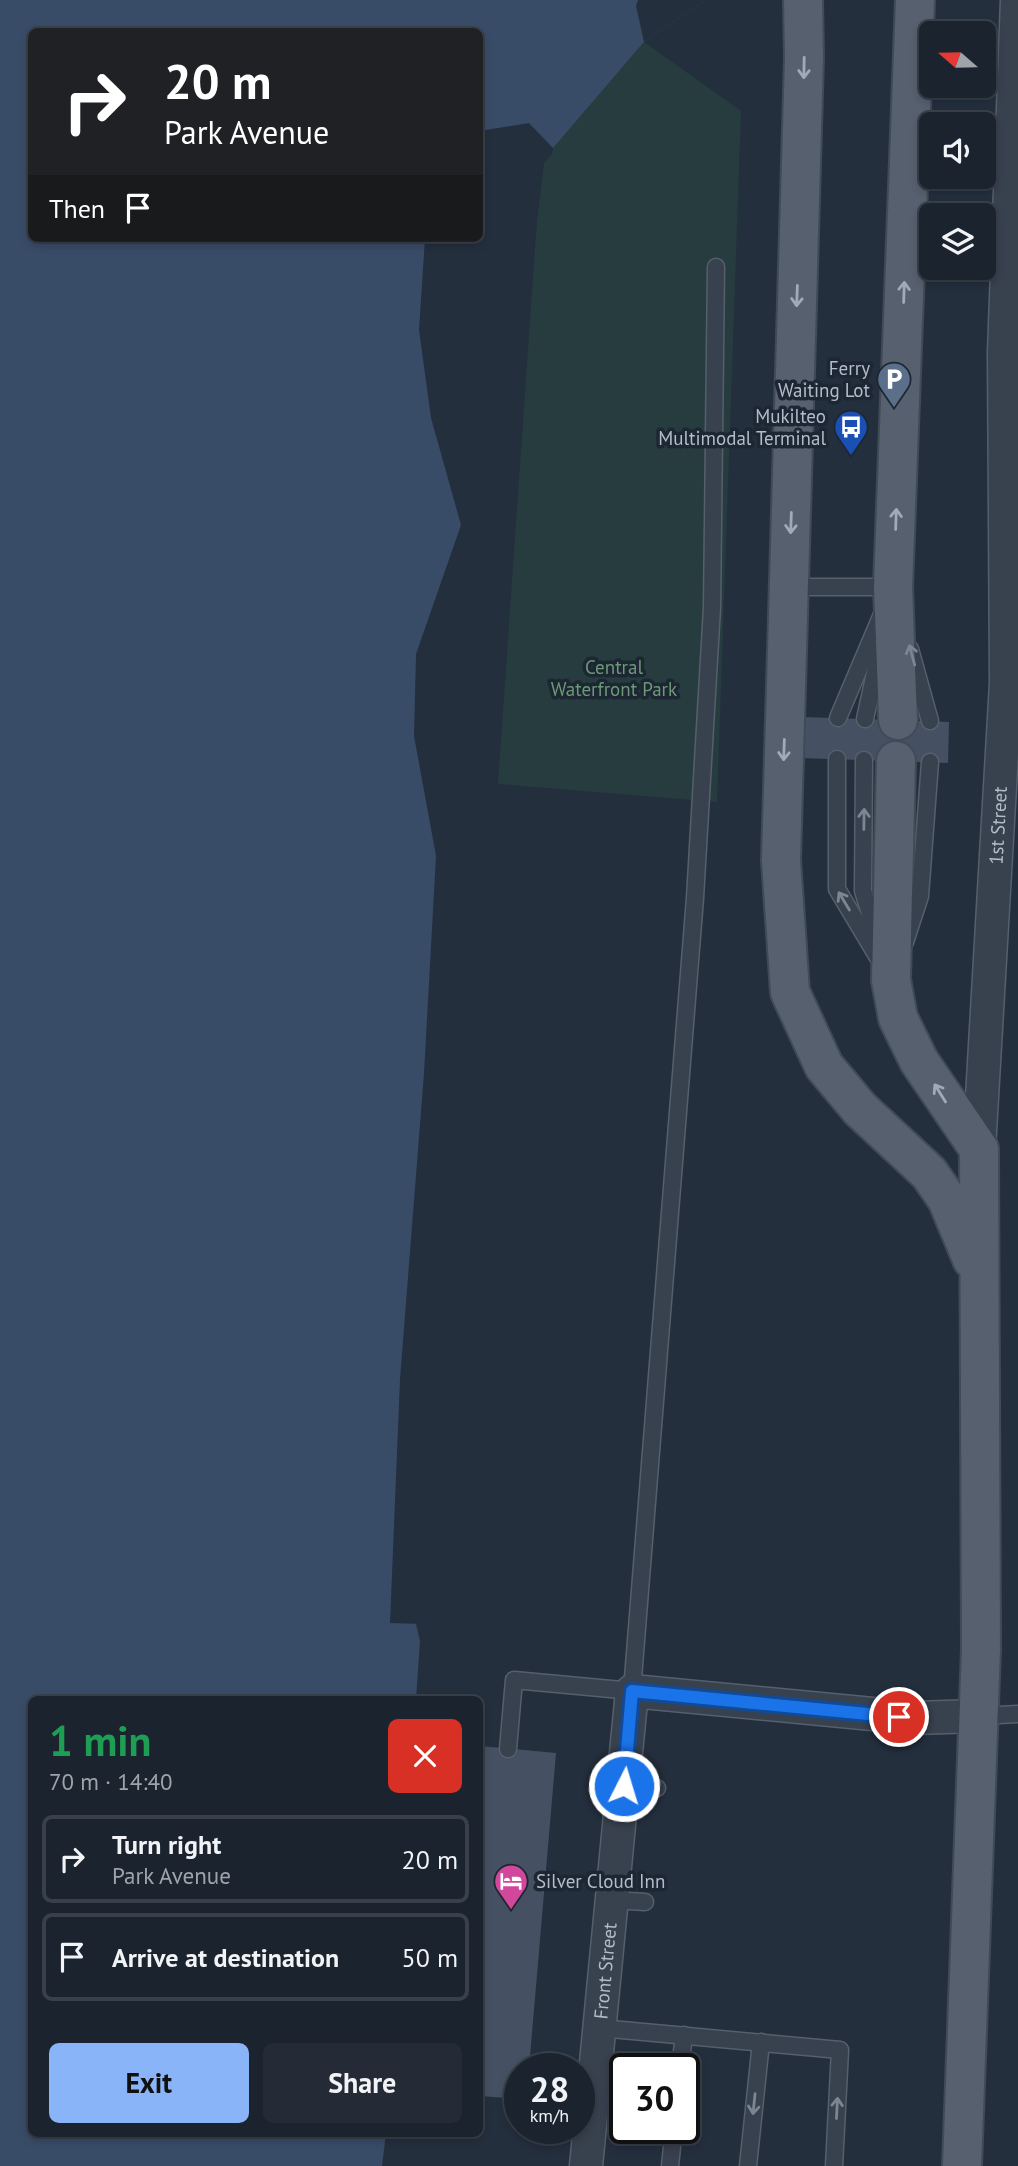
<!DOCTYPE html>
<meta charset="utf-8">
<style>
:root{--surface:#1b232e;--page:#242b36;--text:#f1f3f6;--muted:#a0a4aa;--line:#39404a;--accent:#8ab4f8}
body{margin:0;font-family:"PT Sans",sans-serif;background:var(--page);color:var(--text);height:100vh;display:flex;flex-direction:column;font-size:26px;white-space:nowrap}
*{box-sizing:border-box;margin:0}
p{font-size:23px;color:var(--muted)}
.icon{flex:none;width:38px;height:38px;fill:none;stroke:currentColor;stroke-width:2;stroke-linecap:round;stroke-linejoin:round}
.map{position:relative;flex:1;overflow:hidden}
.drawer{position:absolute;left:28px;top:1696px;width:455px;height:441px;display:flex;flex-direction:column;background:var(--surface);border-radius:10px;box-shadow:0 4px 10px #0003,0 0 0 2px var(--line)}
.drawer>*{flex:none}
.top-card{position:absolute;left:28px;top:28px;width:455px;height:214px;border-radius:10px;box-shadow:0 4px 10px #0003,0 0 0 2px var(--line);background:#202124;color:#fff;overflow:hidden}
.needle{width:46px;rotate:290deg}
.fabs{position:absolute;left:919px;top:21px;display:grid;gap:14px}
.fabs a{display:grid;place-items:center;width:77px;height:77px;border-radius:10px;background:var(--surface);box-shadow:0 4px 10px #0003,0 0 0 2px var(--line);font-size:35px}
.speed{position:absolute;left:504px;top:2053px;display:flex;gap:14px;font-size:35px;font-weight:700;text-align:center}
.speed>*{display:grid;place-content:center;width:91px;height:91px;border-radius:50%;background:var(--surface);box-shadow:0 4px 10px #0003,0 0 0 2px var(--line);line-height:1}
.speed small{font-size:18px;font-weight:400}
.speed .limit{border:4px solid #111;border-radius:10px;background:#fff;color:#111}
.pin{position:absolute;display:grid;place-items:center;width:60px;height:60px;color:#fff;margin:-30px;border:4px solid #fff;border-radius:50%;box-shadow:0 2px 7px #0007}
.me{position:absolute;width:77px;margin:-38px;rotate:5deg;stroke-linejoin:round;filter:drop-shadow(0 0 5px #0008)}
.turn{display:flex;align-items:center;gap:24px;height:147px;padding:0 21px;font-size:32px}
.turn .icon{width:91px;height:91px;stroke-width:2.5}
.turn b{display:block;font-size:49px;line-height:60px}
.then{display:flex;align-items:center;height:66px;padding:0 21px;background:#0003;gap:14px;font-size:26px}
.round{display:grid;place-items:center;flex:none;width:74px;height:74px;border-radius:10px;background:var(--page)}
.head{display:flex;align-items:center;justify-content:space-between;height:119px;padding:0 21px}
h1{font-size:42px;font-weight:800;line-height:52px;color:#1e9e55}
.primary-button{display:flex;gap:14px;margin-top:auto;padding:14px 21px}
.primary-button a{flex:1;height:80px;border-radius:10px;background:var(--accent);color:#111;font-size:28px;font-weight:800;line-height:80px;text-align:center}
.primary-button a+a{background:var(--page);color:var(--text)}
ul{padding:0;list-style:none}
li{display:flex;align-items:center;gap:21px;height:88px;margin:0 14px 10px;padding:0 7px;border:4px solid var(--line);border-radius:10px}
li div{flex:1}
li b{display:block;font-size:26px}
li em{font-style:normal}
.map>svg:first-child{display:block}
</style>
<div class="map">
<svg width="1018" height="2166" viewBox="0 0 1018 2166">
<rect width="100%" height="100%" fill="#242f3e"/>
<polygon fill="#263c3f" points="644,42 741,111 717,802 498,784 541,161"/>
<path fill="#394c67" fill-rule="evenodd" d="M0 0H706L644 42 541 162 433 1076 406 1432 421 1614 416 1624 420 1641 416 1699H32V2133H386L382 2166H0ZM32 32H480V238H32Z"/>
<g fill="#242f3e">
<polygon points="638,0 706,0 644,42 636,6"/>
<polygon points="529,123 553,148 552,154 544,163 436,1077 410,1432 424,1615 421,1624 390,1623 400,1379 424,1073 436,856 414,736 416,654 461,525 431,418 419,330 425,238 480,238 480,131"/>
</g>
<g fill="#455162">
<polygon points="802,717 949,722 948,763 801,758"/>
<polygon points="480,1746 556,1753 529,2068 520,2068 520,2099 480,2096"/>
</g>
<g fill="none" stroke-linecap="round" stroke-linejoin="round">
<g stroke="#565f6c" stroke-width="19">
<g id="service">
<polyline points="789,587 893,587"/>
<polyline points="910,649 930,721"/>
<polyline points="838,718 883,612"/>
<polyline points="865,719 881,645"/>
<polyline points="837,759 837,889 883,966"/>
<polyline points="864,760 863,891 879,941"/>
<polyline points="905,942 920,896 930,762"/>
<polyline points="979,1716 1018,1714"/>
<polyline points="508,1749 514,1680 632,1691 695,898 712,608 716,267"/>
<polyline points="624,1786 657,1788"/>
<polyline points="613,1900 645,1902"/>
<polyline points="600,2028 840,2050 834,2166"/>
<polyline points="680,2068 684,2035"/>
<polyline points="670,2166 674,2128"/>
<polyline points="748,2166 761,2042"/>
</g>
</g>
<g stroke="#565f6c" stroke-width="35">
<g id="minor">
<path id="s1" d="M979 1149 1006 683 1004 352 1017 0"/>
<path id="s2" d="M586 2166 632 1691 914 1718 979 1716"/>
</g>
</g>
<g stroke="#414a57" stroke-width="42">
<g id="primary">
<polyline points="803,0 804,58 781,860 790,992 824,1066 860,1109 929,1173 947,1199 972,1259"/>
<polyline points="898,720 893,587 915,0"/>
<polyline points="896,761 891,980 898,1018 919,1061 979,1149 981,1649 962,2166"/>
</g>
</g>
<use href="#service" stroke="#38414e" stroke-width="16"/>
<use href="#minor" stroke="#38414e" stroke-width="32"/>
<use href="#primary" stroke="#56606e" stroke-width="38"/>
</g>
<defs><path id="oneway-shaft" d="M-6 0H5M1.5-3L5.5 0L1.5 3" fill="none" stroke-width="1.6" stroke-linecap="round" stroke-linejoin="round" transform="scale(1.75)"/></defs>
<g stroke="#a1aab7">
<use href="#oneway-shaft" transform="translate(804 68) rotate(91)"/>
<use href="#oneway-shaft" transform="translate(904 292) rotate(-88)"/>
<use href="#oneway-shaft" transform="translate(797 296) rotate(92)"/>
<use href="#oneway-shaft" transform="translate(896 519) rotate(-88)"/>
<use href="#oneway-shaft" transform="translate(791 523) rotate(92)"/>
<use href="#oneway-shaft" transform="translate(784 750) rotate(92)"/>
<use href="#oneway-shaft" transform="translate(940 1093) rotate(-122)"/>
</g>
<g stroke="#7c8592">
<use href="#oneway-shaft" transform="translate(912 655) rotate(-105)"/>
<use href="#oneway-shaft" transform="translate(864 819) rotate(-89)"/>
<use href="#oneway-shaft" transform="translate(844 901) rotate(-121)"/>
<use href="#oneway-shaft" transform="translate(754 2104) rotate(96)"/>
<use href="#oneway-shaft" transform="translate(837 2108) rotate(-87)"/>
</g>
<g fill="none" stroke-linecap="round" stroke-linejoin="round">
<g stroke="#114b97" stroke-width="18">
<polyline id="route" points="624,1786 632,1691 899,1717"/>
</g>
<use href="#route" stroke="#1a73e8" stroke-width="12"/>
</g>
<defs>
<g id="parking-pin" transform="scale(1.75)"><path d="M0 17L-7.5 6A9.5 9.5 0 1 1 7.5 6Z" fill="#5c6f8a" stroke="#1d2633"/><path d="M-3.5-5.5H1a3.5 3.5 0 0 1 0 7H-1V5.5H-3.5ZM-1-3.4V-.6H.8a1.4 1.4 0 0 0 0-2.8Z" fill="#fff"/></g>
<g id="bus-pin" transform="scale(1.75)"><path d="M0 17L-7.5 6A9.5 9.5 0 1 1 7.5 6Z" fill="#1a4fb4" stroke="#1d2633"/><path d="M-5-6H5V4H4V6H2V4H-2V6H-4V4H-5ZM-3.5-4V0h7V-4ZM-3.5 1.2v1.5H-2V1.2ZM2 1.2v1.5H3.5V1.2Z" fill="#fff"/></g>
<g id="hotel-pin" transform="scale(1.75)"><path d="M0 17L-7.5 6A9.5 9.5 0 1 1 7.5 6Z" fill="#d1479c" stroke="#1d2633"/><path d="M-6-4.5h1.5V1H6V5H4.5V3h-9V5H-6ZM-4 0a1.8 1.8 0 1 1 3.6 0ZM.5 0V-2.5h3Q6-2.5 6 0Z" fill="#fff"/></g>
</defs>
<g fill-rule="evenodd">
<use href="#parking-pin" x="894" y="379"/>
<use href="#bus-pin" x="851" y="427"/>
<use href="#hotel-pin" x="511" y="1881"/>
</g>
<g text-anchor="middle" stroke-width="7" stroke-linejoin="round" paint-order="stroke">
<g font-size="19" fill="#b4bcc9" stroke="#1d2633" text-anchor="end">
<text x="870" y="375">Ferry<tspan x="870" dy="22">Waiting Lot</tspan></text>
<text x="826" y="423">Mukilteo<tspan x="826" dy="22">Multimodal Terminal</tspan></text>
<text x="536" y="1888" text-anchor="start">Silver Cloud Inn</text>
</g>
<g font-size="19" fill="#6b9a76" stroke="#1d2633">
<text x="614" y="674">Central<tspan x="614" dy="22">Waterfront Park</tspan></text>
</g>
<g font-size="19" fill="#b4bcc9" stroke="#1d2633">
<text dy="7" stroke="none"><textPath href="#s1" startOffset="324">1st Street</textPath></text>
<text dy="7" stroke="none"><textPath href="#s2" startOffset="196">Front Street</textPath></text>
</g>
</g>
</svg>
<div class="fabs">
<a><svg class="needle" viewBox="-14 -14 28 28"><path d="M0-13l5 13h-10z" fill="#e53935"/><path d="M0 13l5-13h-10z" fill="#a0a4aa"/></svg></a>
<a><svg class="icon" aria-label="sound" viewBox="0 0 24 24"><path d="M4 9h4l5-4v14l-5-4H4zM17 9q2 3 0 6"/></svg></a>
<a><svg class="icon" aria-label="layers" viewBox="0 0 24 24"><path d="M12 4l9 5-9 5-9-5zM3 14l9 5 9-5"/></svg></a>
</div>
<div class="speed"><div>28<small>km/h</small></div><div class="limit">30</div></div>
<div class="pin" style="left:899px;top:1717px;background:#d93025"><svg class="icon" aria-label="arrive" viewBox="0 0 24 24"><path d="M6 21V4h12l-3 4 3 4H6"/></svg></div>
<svg class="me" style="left:624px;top:1786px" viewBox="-20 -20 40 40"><circle r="17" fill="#1a73e8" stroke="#fff" stroke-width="3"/><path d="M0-11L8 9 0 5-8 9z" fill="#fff"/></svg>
<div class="top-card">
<div class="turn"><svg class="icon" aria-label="right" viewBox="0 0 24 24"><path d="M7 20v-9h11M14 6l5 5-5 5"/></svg><div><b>20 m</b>Park Avenue</div></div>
<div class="then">Then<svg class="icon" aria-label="arrive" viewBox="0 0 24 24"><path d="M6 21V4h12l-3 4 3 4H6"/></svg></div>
</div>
<section class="drawer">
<div class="head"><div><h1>1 min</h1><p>70 m · 14:40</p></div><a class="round" style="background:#d93025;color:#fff"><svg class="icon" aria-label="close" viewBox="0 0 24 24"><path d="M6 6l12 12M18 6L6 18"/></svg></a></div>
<ul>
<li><svg class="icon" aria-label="right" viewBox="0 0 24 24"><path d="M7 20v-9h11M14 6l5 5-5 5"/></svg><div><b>Turn right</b><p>Park Avenue</p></div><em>20 m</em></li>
<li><svg class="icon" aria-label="arrive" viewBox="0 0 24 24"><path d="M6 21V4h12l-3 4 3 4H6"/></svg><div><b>Arrive at destination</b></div><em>50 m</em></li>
</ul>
<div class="primary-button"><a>Exit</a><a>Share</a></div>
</section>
</div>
